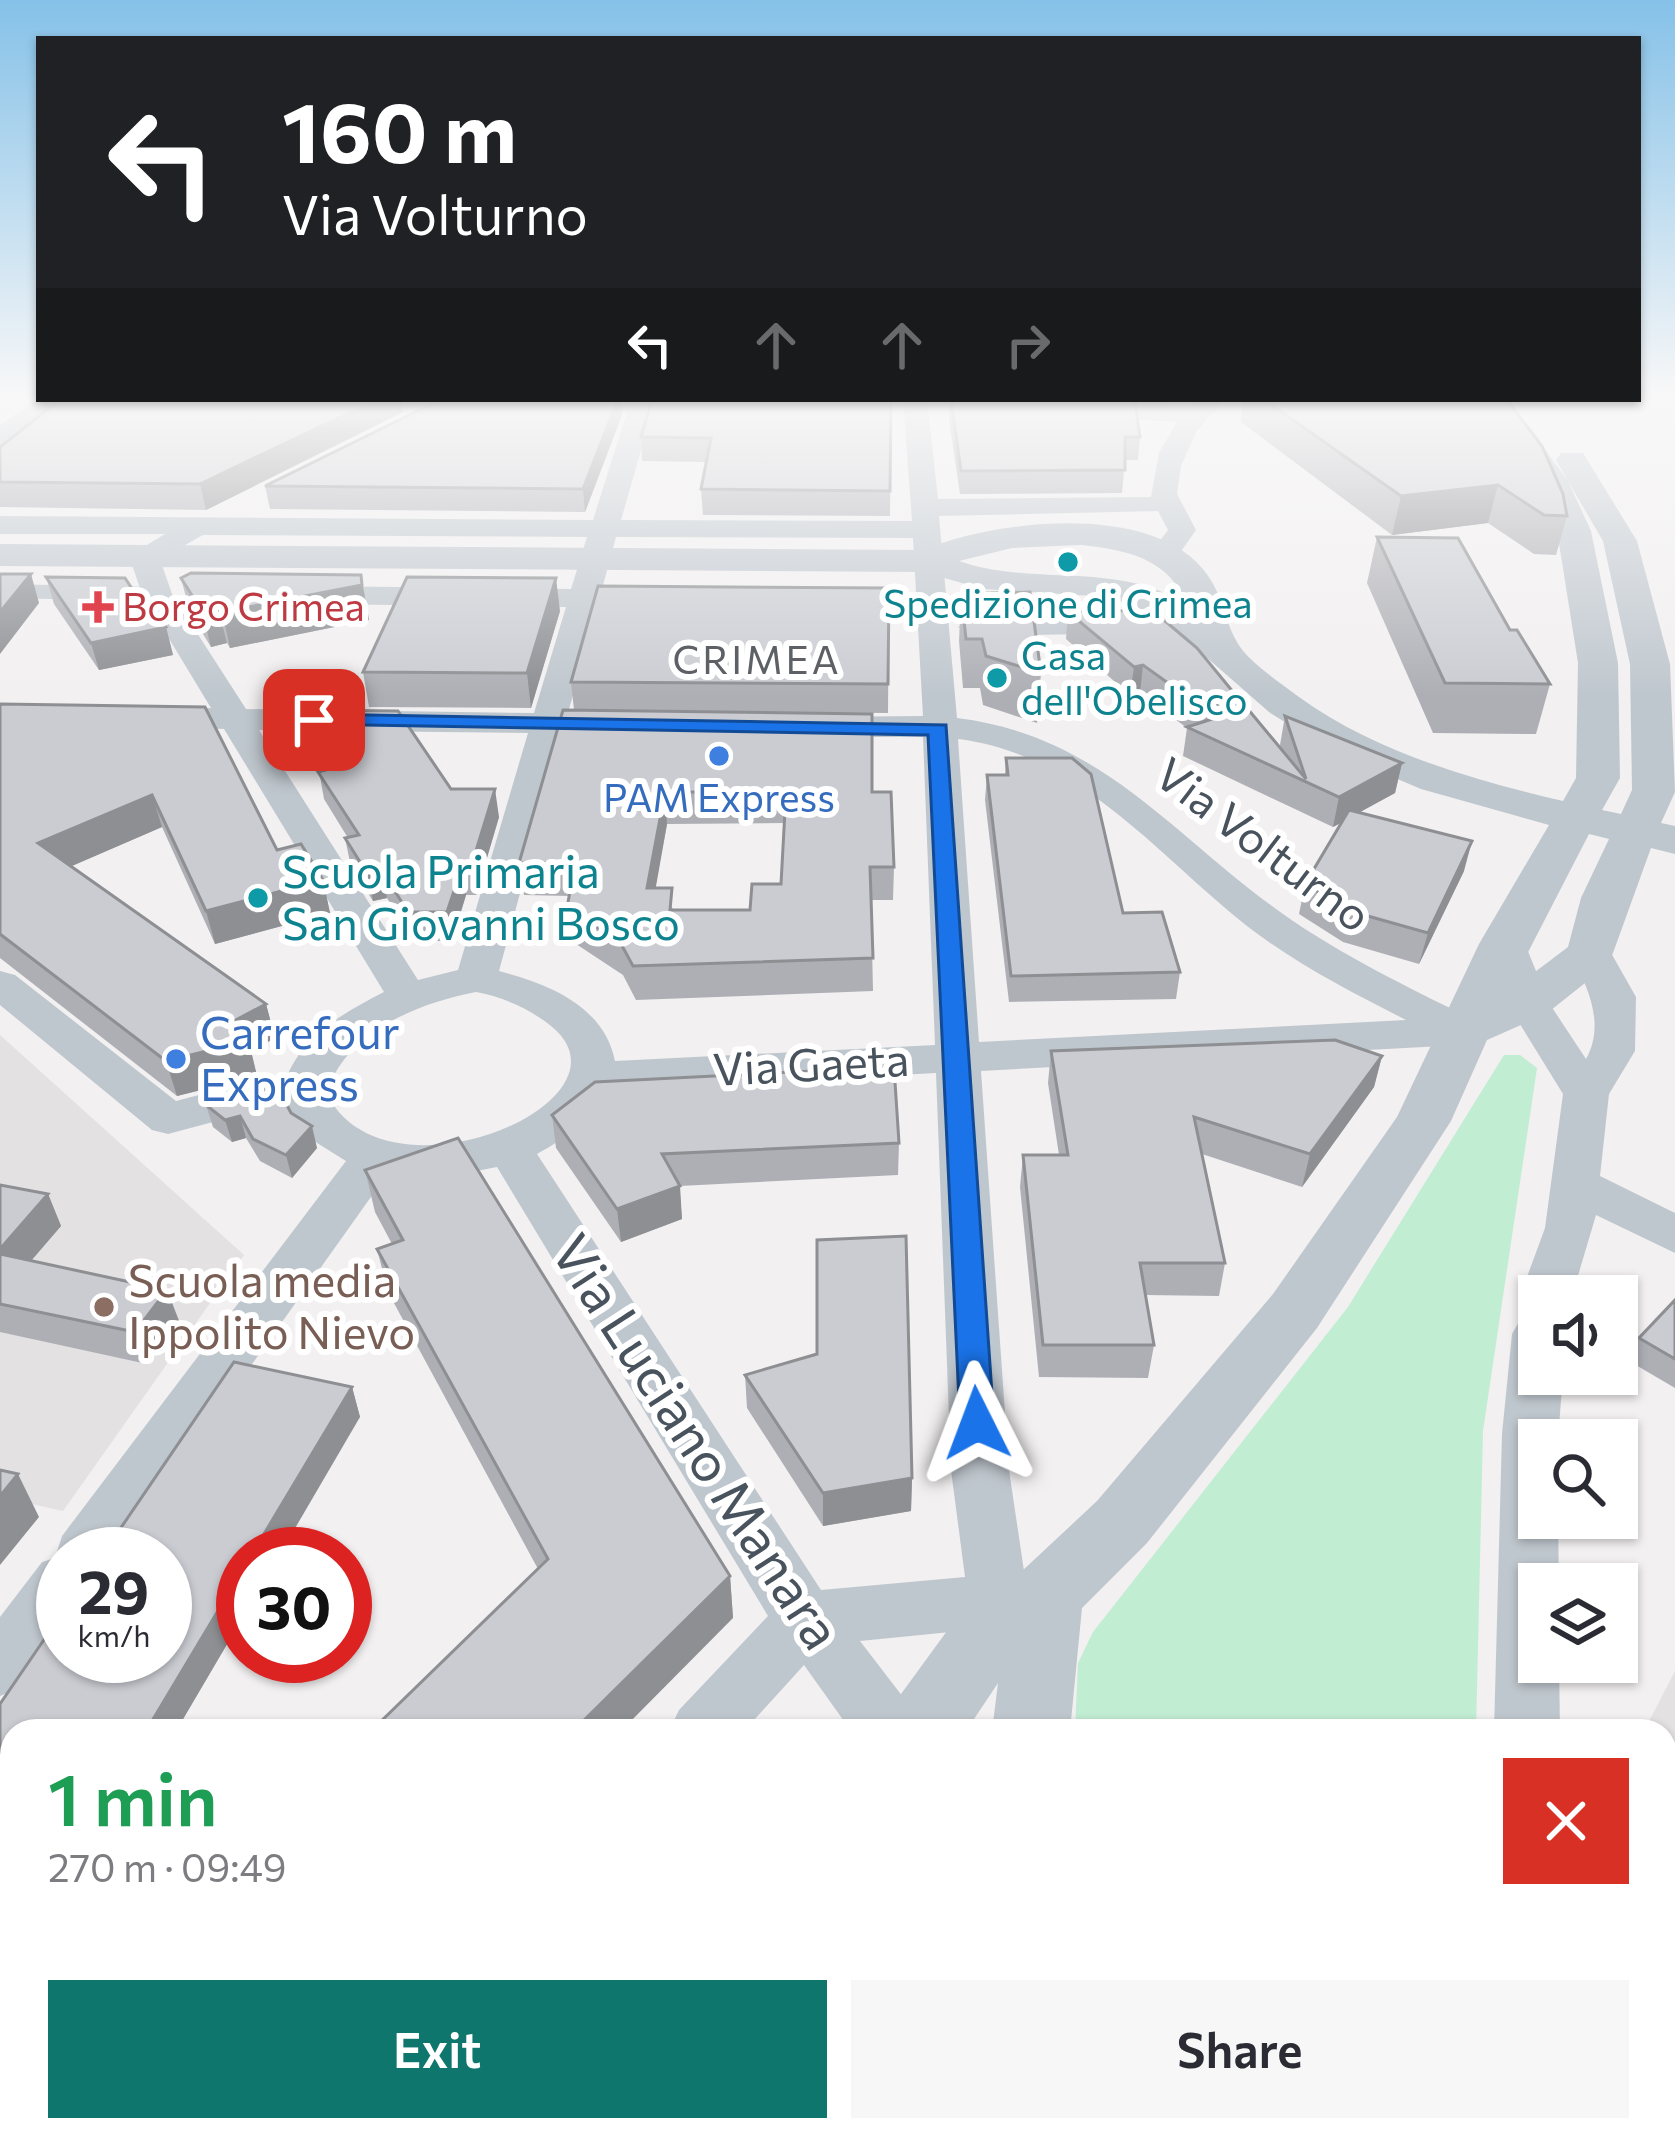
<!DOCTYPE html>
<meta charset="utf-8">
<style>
:root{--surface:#fff;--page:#f7f7f7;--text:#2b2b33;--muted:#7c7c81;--accent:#0f766e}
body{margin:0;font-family:Commissioner,sans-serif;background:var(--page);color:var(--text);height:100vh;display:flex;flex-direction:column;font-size:45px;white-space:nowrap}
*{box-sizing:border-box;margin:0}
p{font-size:39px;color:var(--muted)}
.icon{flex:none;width:66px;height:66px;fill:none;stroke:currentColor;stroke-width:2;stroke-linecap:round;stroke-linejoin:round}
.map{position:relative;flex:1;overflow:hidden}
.sheet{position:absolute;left:0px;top:1719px;width:1677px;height:423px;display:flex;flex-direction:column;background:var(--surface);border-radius:36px 36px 0 0;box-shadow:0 3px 9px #0004}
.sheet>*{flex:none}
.banner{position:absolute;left:36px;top:36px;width:1605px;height:366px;border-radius:0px;box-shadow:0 3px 9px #0004;background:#202124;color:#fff;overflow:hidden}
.controls{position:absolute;left:1518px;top:1275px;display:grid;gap:24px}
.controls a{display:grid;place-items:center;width:120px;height:120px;border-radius:0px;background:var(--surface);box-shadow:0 3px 9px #0004;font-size:60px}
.speed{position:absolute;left:36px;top:1527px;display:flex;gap:24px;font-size:60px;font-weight:700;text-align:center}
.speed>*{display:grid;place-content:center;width:156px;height:156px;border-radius:50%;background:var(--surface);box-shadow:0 3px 9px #0004;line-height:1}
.speed small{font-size:30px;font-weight:400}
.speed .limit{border:18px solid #d22;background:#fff;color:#111}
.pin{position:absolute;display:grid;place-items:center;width:102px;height:102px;color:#fff;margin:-51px;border-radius:24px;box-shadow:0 6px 18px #0006}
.me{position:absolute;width:132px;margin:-66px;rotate:357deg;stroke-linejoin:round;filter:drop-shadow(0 0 9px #0008)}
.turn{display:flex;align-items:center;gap:42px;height:252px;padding:0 48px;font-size:54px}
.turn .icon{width:156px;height:156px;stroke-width:2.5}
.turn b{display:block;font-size:84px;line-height:102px}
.lanes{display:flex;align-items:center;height:114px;padding:0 48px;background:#0003;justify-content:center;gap:60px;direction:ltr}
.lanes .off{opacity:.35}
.round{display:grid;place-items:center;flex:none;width:126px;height:126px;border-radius:0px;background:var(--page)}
.head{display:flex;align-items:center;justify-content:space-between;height:204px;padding:0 48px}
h1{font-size:72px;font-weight:600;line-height:90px;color:#1e9e55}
.action{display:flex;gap:24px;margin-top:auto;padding:24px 48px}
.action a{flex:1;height:138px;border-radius:0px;background:var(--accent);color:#fff;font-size:48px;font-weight:600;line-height:138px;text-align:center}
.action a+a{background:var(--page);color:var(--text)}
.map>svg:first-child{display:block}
</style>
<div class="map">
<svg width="1675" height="2140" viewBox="0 0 1675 2140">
<rect width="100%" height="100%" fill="#f2f0f0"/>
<g fill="#e3e1e2">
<polygon points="0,1035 244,1255 63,1511 0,1497"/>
<polygon points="1675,1671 1675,2140 1533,2140 1535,2130 1665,2130 1665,1731 1644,1731"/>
</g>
<g fill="#c1edd2">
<polygon points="1504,1055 1520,1055 1537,1068 1483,1431 1476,1731 1075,1731 1078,1663 1093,1632 1348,1307"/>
<polygon points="912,2130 1244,2130 1257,2140 904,2140"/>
</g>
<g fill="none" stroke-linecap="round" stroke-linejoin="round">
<polygon fill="#bfc7ce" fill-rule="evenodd" points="0,584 157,587 168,594 157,601 0,598"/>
<g fill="#bfc7ce" fill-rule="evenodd">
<polygon points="260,399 507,399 509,403 497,410 272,406"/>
<path d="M554 399H719L725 405 713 412H652L621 520 912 521 903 399H927L938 499 1151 497 1159 453 1177 422 1079 416 1067 409 1070 404 1190 407 1199 399H1225L1196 432 1181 466 1177 494 1196 530 1175 560H1155L1150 554 1168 530 1158 511 939 516 957 718C1103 736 1171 835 1283 914 1344 957 1410 988 1476 1021L1483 1031 1476 1041 1461 1045 981 1071 1009 1470 1024 1571 1046 1579 1055 1598 1046 1617 1032 1622 1024 1648 1002 1656 980 1648 971 1630 860 1641 913 1710 923 1731H851L804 1665 744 1731H669L679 1710 768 1616 497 1167 451 1176 388 1173 117 1554H63V1630L22 1687 0 1696V1617L42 1562 55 1558 62 1536 346 1161 301 1133 283 1099 280 1104 168 1134 152 1130 0 1005V971L15 975 176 1101 264 1078 283 1087C298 1038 341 1014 384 992L224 729 139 725 134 718 139 711 211 708 142 594 129 556 165 534H0V516L593 520 627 412 563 411 554 409ZM203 535 587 537 571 589 304 586 289 595 304 604 566 607 534 713 246 709 172 594 160 559ZM616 537 913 538 923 716 811 717 799 720 794 727 799 734 811 737H923L935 1045 615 1061C604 1006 549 984 499 971L563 734 631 731 636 724 631 717 568 713 597 608H652L667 599 652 590 602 589ZM259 730 528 733 458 970 418 980ZM958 739C1080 754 1157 855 1247 926 1296 964 1351 992 1406 1020L979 1042ZM476 992C503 997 530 1009 551 1026 644 1101 385 1211 327 1094 343 1033 418 1003 476 992ZM936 1073 951 1470 965 1577 821 1590 537 1154C568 1137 587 1121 606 1091Z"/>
<polygon points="1130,617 1146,626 1141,633 974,636 958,627 974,618"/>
<path d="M1504 932 1519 935 1525 944 1549 1003 1586 1059C1606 1023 1587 985 1570 953L1576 944 1591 941 1606 944 1636 997 1635 1051 1609 1094 1600 1176 1675 1213V1253L1596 1215 1572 1296H1539V1313L1528 1310 1520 1296 1545 1228 1563 1094 1507 1003 1483 944 1489 935Z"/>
<polygon points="1539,1314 1539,1374 1563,1374 1558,1440 1539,1440 1539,1518 1558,1518 1559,1584 1539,1584 1539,1662 1559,1662 1560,1731 1494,1731 1502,1434 1512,1334 1520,1320"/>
<polygon points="286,2130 369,2130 365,2140 282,2140"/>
<polygon points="1436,2130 1514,2130 1513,2140 1435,2140"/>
</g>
<g fill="#bfc7ce" fill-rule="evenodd">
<path d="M1478 399H1508L1568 481 1556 460 1561 453H1583L1637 541 1670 664 1675 792 1661 823 1675 826V854L1651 848 1609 964 1546 1014 1487 1040 1451 1121 1317 1328 1147 1543 1082 1608 1070 1731H992L998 1683 966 1731H882L893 1705 955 1620 1021 1572 1097 1501 1273 1294 1397 1117 1479 944 1549 825 1421 789 1331 751 1269 712 1173 628 1130 604 1092 596 983 589 923 572 0 566V544L923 550C994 520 1147 503 1202 568 1224 594 1223 618 1237 642 1248 662 1281 683 1299 697 1375 752 1473 780 1563 801L1576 778 1578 663 1557 531 1536 481ZM1568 481 1603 541 1630 664 1632 790 1621 814 1602 810 1620 778 1618 663 1591 531ZM1081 545C1127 550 1168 558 1188 605 1117 560 1034 587 959 561L1012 548ZM1589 834 1609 839 1581 898 1568 947 1507 993Z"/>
<polygon points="561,2130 657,2130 653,2140 556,2140"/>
<polygon points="805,2130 899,2130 895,2140 800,2140"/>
</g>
<polygon fill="#b1bfcd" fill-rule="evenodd" points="39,398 80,399 13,450 0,453 0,425"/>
</g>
<g fill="#aeafb5" fill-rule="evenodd">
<polygon points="61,399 401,399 403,412 206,510 0,507 0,447"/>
<polygon points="891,399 890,516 703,515 701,489 706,462 642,461 641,437"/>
<polygon points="950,399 1140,437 1138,460 1125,460 1122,493 960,494 949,419"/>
<polygon points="1242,399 1506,399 1567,516 1556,555 1534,554 1488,523 1392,535 1241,422"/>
<polygon points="622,415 585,512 270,509 265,486"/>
<polygon points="1377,537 1510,630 1550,684 1536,734 1433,733 1367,583"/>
<polygon points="361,575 369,620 230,648 227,643 211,647 190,613 181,578"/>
<polygon points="46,577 144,607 166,627 173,655 99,670 54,604"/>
<path d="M889 588 888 713 621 711 872 792 894 867 893 900H871L873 991 636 1000 623 975 570 940 567 908 569 896 524 895 519 863 574 710 571 682ZM785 823 781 884 750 910H674L655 888 667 824Z"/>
<polygon points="961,594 1041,673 1037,723 983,705 980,688 963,688 959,641"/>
<polygon points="560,611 531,708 369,707 363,672"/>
<polygon points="1068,612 1243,704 1242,710 1281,749 1280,745 1285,716 1402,763 1395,793 1359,812 1464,871 1419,964 1343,942 1299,914 1305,884 1341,823 1333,827 1183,756 1187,728 1140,693 1130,695 1066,639"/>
<polygon points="0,704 277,850 323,880 330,913 215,944 162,827 71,866 266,1004 275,1038 251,1051 257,1076 177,1096 0,958"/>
<polygon points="292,710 451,789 499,817 476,895 466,895 452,941 414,941 387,898 373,901 351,867 345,838 348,838 324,799 319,771 298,737"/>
<polygon points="1006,758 1123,913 1180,972 1176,999 1009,1002 985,800 987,775 1005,775"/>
<polygon points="1051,1051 1382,1056 1374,1087 1302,1187 1202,1154 1225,1263 1219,1296 1145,1295 1154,1345 1148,1378 1039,1377 1020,1187 1023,1155 1059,1155 1048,1083"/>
<polygon points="206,1105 291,1113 317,1148 292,1178 260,1161 246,1138 232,1142 213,1127"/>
<polygon points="552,1115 899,1143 898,1175 679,1186 682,1219 621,1242 556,1148"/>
<polygon points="365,1170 730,1576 733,1618 538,1569 388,1292 377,1249 392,1244 375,1212"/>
<polygon points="0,1185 48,1194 61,1226 31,1261 167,1290 179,1321 147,1364 0,1332"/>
<polygon points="1675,1300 1675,1388 1629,1361 1639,1338"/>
<polygon points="817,1354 912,1478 911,1511 823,1526 747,1408 745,1375"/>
<polygon points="352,1387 360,1417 243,1554 243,1617 176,1731 12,1731 12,2004 0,2000 0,1704"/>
<polygon points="1665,1951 1675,1955 1675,2104 1665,2099"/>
<polygon points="1244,2130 1286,2130 1280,2140 1257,2140"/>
</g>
<g fill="#8d8f93">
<polygon points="378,399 401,399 403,412 206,510 200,484"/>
<polygon points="618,399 621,399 622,415 585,512 583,489"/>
<polygon points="1498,485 1488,523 1392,535 1401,496"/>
<polygon points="31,574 39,603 0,654 0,612"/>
<polygon points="361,575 369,620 230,648 222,612"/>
<polygon points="556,578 560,611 531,708 527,673"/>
<polygon points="218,608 227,643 211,647 202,611"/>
<polygon points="166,627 173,655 99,670 91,643"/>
<polygon points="1143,665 1140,693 1130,695 1134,667"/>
<polygon points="1402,763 1395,793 1333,827 1339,797"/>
<polygon points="495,789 499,817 476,895 471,867"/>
<polygon points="665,792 667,824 650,920 647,888"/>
<polygon points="152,795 162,827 49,876 38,843"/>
<polygon points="1472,841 1464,871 1419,964 1428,933"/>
<polygon points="462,867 466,895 452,941 447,912"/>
<polygon points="381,869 387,898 373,901 367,873"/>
<polygon points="323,880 330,913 215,944 206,911"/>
<polygon points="266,1004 275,1038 251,1051 257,1076 177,1096 166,1061"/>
<polygon points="1382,1056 1374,1087 1302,1187 1310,1154"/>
<polygon points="240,1116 246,1138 232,1142 225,1120"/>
<polygon points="312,1126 317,1148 292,1178 286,1155"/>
<polygon points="680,1186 682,1219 621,1242 617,1209"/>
<polygon points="48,1194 61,1226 10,1285 0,1262 0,1249"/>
<polygon points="167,1290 179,1321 147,1364 135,1332"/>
<polygon points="352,1387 360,1417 280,1554 252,1554"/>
<polygon points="18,1474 39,1517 0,1565 0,1496"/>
<polygon points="912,1478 911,1511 823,1526 823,1493"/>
<polygon points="243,1569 243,1617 176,1731 146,1731"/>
<polygon points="730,1576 733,1618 621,1731 573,1731"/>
<polygon points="12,1954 12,1999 0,1982 0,1974"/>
</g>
<g fill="#caccd2" stroke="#8d8f93" stroke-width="3" fill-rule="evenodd">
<polygon points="61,399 378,399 200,484 0,482 0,447"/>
<polygon points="442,399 618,399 583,489 265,486"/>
<polygon points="652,399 891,399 890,491 701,489 711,438 641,437"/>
<polygon points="951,399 1135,402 1140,437 1125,437 1125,470 961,471"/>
<polygon points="1263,399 1506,399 1542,446 1563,494 1567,516 1544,515 1498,485 1401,496"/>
<polygon points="1377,537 1458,538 1510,630 1517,630 1550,684 1445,683"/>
<polygon points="191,573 361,575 362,585 222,612 218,608 202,611 181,578"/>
<polygon points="0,574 31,574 0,612"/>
<polygon points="46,577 125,578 144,607 151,603 166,627 91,643"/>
<polygon points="407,577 556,578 527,673 363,672"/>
<polygon points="598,586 889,588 888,684 571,682"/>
<polygon points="1030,592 1041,673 986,656 982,639 966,639 961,594"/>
<polygon points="1152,610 1197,648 1243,704 1196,703 1143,665 1134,667 1068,612"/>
<polygon points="0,704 205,707 277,850 301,844 323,880 206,911 152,795 38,843 266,1004 232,1022 248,1041 166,1061 0,934"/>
<polygon points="1247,708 1306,779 1285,716 1402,763 1339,797 1187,727"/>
<polygon points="292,710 398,711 451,789 495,789 471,867 462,867 447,912 408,912 381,869 367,873 345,838 359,835 318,772 329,769"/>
<path d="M563 710 872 714V792H891L894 867H870L873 958 633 966 620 942 567 908 575 863H519ZM665 792H786L781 884H752L750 910H670L672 888H647Z"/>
<polygon points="1006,758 1072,758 1091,774 1123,913 1162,912 1180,972 1011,976 987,775 1008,775"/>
<polygon points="1349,810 1472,841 1428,933 1350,911 1305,884"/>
<polygon points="1335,1040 1382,1056 1310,1154 1194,1117 1225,1263 1140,1263 1154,1345 1043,1345 1023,1155 1068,1155 1051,1051"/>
<polygon points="894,1067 899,1143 662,1154 680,1186 617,1209 552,1115 595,1082"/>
<polygon points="277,1086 291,1113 312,1126 286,1155 253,1139 240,1116 225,1120 206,1105"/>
<polygon points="458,1138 730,1576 573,1731 371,1731 548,1559 377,1249 403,1240 365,1170"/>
<polygon points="0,1185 48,1194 0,1249"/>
<polygon points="906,1236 912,1478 823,1493 745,1375 817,1354 817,1240"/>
<polygon points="0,1254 167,1290 135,1332 0,1304"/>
<polygon points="1675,1300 1675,1359 1639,1338"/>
<polygon points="234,1362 352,1387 252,1554 243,1554 243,1569 146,1731 12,1731 12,1954 0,1974 0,1704 63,1612 63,1656 165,1656 165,1554 103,1554"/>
<polygon points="0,1470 18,1474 0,1496"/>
<polygon points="1665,1951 1675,1955 1675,2078 1665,2074"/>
</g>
<linearGradient id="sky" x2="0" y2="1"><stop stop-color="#85c1e8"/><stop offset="0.57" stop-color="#f9f8f8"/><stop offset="1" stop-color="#f9f8f8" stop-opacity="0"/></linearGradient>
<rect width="1675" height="696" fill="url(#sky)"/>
<polygon fill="#1a73e8" stroke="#114b97" stroke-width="3" points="314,714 946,725 994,1423 989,1433 977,1437 965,1433 960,1423 928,735 307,724 304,720"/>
<g fill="#0f9aa8" stroke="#fff" stroke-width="4.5">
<circle cx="1068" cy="562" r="12"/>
<circle cx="997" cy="678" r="12"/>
<circle cx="258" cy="898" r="12"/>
</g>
<path fill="#e0444e" stroke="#fff" stroke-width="4.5" d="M92 589h12v12h12v12h-12v12h-12v-12h-12v-12h12z"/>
<g fill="#3f7fe0" stroke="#fff" stroke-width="4.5">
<circle cx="719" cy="756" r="12"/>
<circle cx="176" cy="1059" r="12"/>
</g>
<circle fill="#8d6e63" stroke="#fff" stroke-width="4.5" cx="104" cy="1307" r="12"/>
<g text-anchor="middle" stroke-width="12" stroke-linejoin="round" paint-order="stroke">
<g font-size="39" fill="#0d838f" stroke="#fff">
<text x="1068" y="618">Spedizione di Crimea</text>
<text x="1021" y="670" text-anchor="start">Casa<tspan x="1021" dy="45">dell'Obelisco</tspan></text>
</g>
<g font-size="39" fill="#be3a42" stroke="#fff" text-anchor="start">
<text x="122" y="621">Borgo Crimea</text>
</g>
<g font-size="39" letter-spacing="3" fill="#5d6065" stroke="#fff">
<text x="757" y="674">CRIMEA</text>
</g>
<g font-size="39" fill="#366cbe" stroke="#fff">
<text x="719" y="812">PAM Express</text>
</g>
<g font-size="45" fill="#49535d" stroke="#fff">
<text transform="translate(1263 845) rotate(37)" y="16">Via Volturno</text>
<text transform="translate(811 1065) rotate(-3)" y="16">Via Gaeta</text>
</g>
<g font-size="45" fill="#0d838f" stroke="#fff" text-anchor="start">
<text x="282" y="888">Scuola Primaria<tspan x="282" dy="52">San Giovanni Bosco</tspan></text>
</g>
<g font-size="45" fill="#366cbe" stroke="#fff" text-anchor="start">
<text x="200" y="1049">Carrefour<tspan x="200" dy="52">Express</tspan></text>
</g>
<g font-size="45" fill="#785e54" stroke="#fff" text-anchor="start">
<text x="128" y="1297">Scuola media<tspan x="128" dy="52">Ippolito Nievo</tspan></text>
</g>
<g font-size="54" fill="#49535d" stroke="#fff">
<text transform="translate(696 1442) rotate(57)" y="19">Via Luciano Manara</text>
</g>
</g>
</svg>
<div class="controls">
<a><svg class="icon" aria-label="sound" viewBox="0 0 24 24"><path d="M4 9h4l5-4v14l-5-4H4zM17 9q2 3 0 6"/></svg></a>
<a><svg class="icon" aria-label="search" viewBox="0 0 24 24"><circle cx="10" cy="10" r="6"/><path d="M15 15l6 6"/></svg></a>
<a><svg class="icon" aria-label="layers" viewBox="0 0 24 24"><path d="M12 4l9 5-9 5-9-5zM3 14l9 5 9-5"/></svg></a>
</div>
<div class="speed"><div>29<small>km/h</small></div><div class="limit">30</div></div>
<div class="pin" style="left:314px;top:720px;background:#d93025"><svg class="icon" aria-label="arrive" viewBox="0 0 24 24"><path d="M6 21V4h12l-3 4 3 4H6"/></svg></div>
<svg class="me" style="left:977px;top:1423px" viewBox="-20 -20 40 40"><path d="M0-17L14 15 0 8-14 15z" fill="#1a73e8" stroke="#fff" stroke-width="4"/></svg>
<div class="banner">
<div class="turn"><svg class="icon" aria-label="left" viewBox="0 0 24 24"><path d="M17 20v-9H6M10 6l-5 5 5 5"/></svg><div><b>160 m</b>Via Volturno</div></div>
<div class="lanes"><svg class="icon" aria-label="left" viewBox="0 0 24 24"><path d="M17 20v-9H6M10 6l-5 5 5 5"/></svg><svg class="icon off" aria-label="ahead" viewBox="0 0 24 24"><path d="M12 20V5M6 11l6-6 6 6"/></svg><svg class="icon off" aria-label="ahead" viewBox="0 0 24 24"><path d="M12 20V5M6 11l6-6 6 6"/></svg><svg class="icon off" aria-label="right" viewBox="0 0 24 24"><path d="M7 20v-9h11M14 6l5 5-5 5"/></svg></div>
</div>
<section class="sheet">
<div class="head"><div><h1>1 min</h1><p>270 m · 09:49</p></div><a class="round" style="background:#d93025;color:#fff"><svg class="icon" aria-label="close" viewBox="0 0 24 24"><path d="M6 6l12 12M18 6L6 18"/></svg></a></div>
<div class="action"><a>Exit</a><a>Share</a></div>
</section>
</div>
